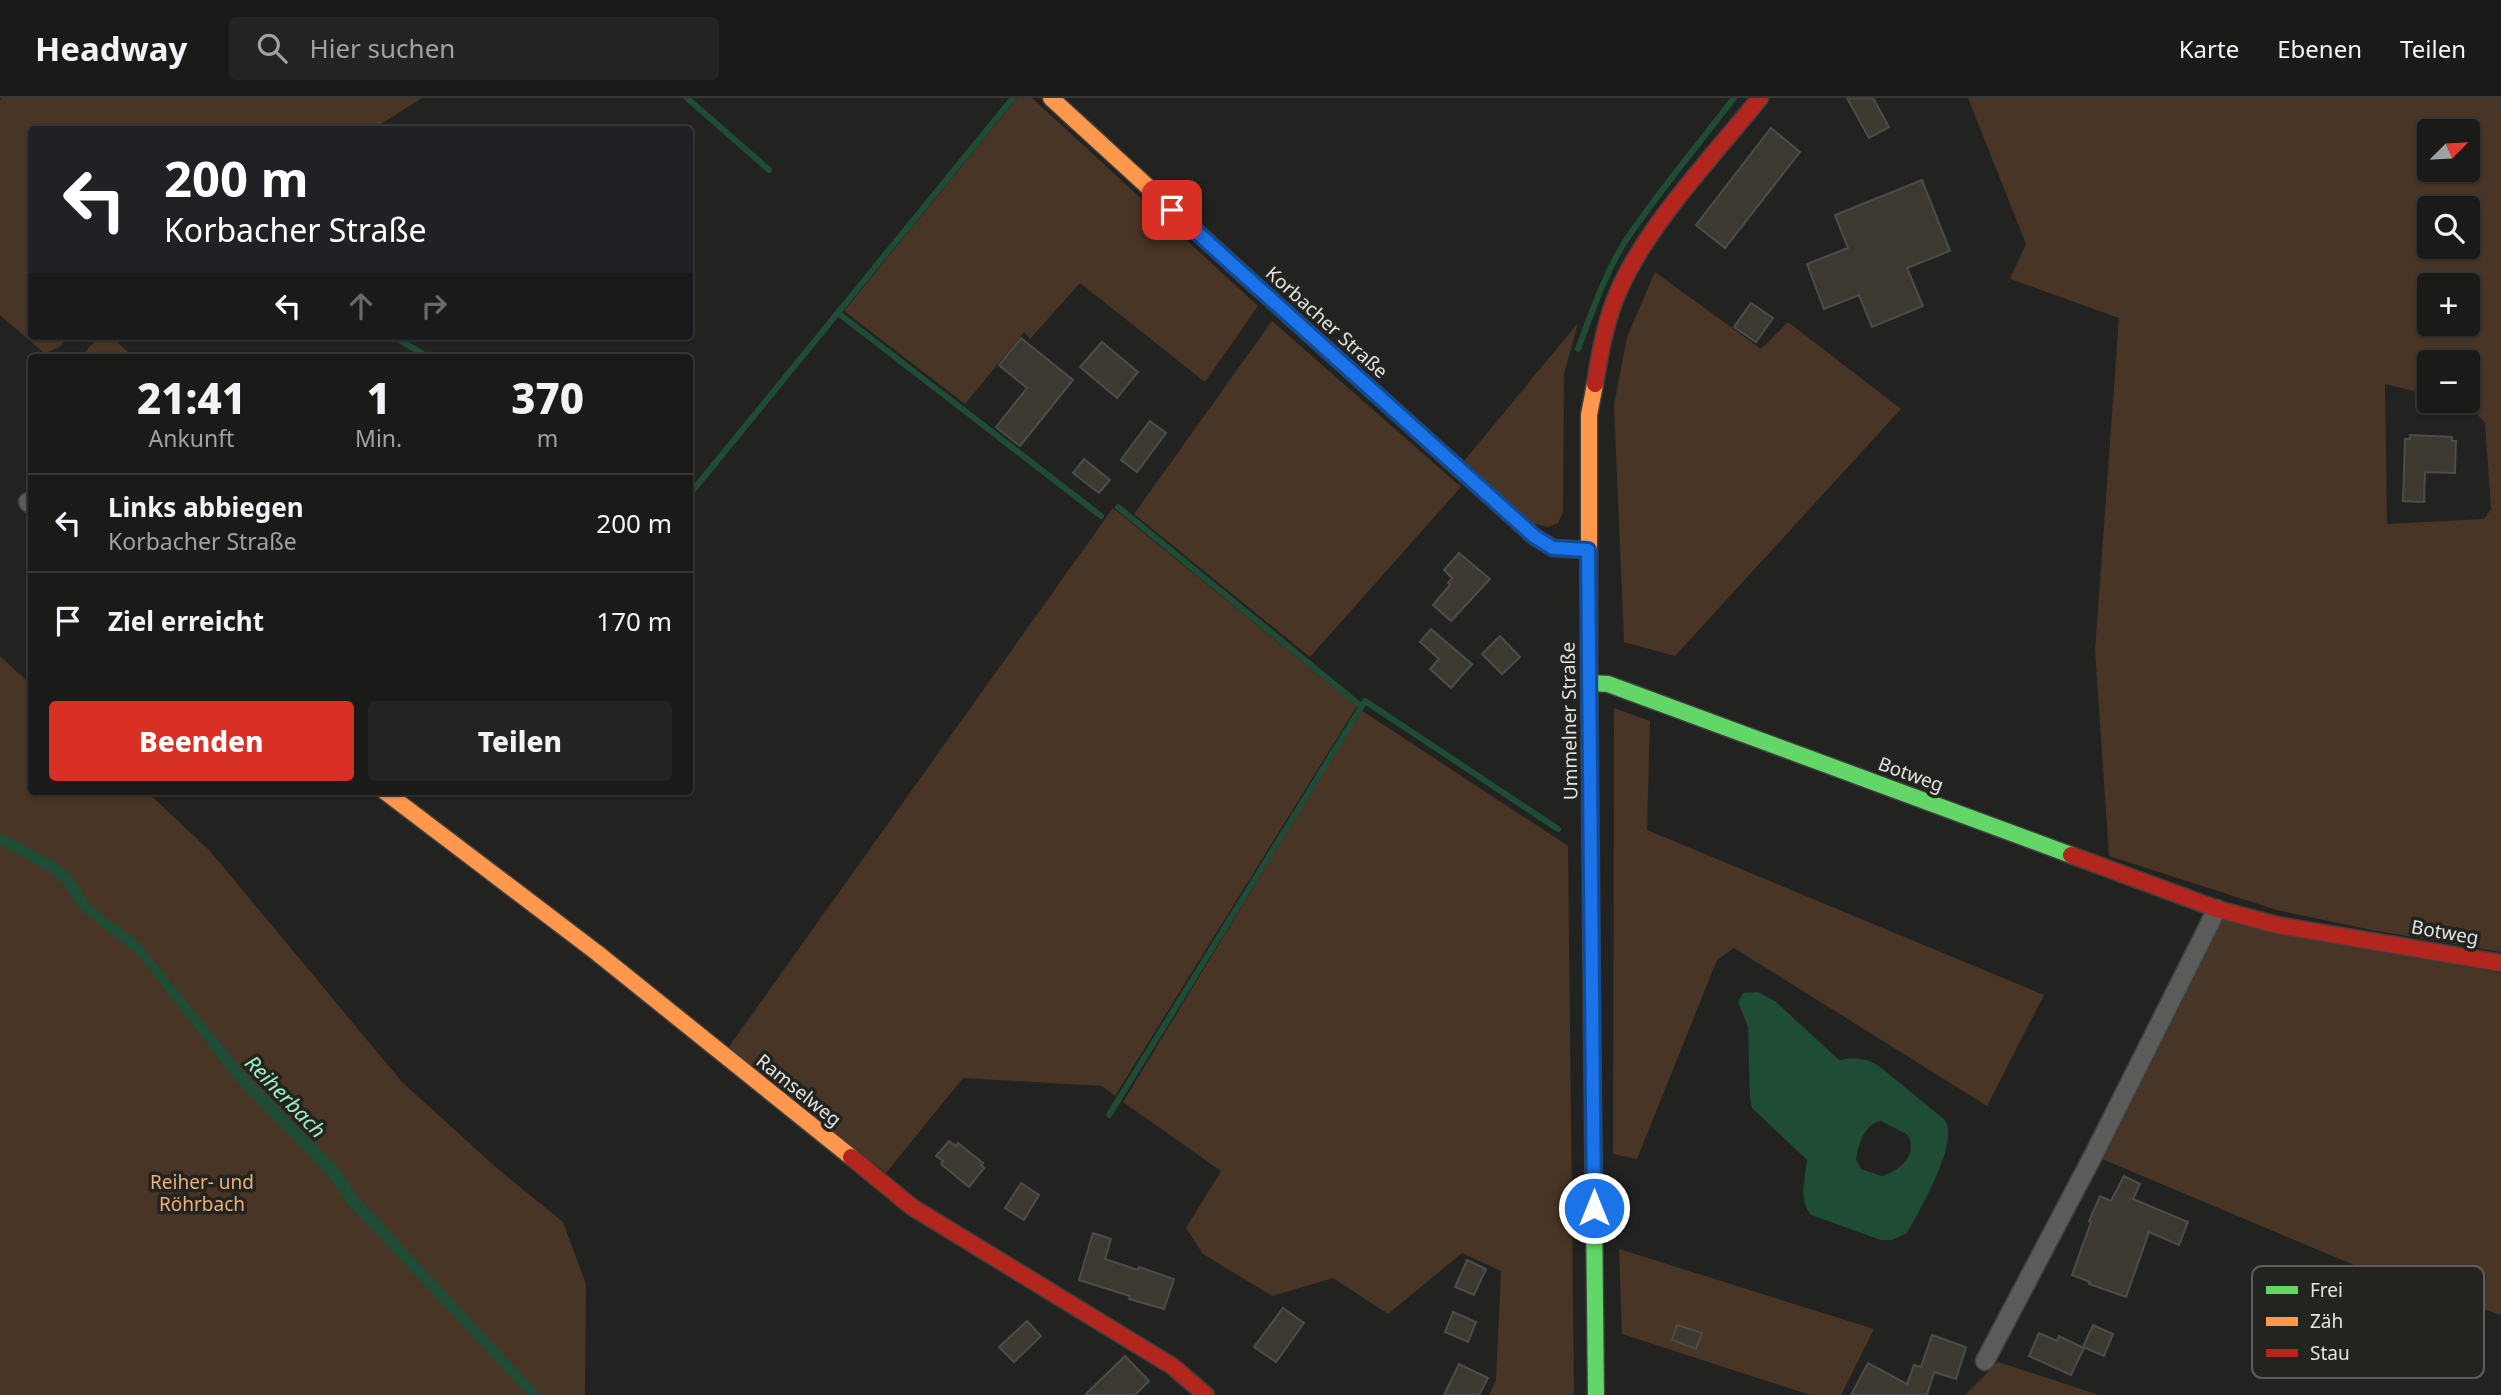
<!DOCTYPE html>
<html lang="de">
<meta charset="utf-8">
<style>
:root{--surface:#1a1a19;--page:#232322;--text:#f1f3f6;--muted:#9fa1a2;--line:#383838;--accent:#d93025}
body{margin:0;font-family:"Noto Sans",sans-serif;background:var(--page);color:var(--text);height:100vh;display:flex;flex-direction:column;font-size:26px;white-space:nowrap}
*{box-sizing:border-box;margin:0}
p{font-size:23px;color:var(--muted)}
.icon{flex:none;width:38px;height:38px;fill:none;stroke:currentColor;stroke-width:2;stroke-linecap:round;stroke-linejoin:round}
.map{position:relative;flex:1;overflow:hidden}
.drawer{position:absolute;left:28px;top:256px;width:665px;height:441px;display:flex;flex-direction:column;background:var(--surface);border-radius:7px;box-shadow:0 2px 5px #0004,0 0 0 2px var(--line)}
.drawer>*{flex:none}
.guide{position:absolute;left:28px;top:28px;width:665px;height:214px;border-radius:7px;box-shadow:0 2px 5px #0004,0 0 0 2px var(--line);background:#202124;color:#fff;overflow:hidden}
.needle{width:46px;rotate:66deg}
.controls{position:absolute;left:2417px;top:21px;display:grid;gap:14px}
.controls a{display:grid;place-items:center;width:63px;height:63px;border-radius:7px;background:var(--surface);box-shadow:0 2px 5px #0004,0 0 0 2px var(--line);font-size:35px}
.pin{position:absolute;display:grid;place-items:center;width:60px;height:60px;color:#fff;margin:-30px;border-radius:14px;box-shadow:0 4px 10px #0006}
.me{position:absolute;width:77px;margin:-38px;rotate:0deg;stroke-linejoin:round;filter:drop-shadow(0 0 5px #0008)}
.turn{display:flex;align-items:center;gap:24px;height:147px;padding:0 21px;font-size:32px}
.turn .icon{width:91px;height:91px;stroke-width:2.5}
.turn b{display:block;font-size:49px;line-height:60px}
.lanes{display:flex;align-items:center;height:66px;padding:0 21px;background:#0003;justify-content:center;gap:35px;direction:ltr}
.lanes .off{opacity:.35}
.eta{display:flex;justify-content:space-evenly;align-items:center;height:119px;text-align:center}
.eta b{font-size:42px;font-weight:800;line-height:49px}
.button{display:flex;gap:14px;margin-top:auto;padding:14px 21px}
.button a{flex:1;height:80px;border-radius:7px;background:var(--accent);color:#fff;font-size:28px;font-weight:800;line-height:80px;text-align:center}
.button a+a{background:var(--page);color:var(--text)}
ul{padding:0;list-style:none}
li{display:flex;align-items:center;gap:21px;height:98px;padding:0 21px;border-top:2px solid var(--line)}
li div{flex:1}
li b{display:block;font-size:26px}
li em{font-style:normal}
header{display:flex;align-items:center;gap:42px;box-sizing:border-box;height:98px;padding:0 35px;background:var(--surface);border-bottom:2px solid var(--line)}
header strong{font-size:33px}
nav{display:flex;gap:38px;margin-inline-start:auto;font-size:24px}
.search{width:490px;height:63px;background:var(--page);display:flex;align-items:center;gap:18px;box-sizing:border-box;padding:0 24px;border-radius:7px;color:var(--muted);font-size:26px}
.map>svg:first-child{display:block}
</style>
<header>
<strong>Headway</strong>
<div class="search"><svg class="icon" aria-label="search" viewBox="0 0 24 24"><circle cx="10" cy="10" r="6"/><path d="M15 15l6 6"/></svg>Hier suchen</div>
<nav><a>Karte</a><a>Ebenen</a><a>Teilen</a></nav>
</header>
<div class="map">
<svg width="2501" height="1297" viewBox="0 0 2501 1297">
<rect width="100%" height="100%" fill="#222221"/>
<g fill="#493525" fill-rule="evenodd">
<polygon points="2,0 422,0 373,31 32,32 32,238 70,238 58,250 44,255 0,217 0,2"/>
<polygon points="1017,0 1032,0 1258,208 1205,284 1080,185 1030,241 1024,234 965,306 844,213"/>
<path d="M1968 0H2501V854L2372 832 2277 812 2109 758 2095 552 2119 220 2010 181 2026 146ZM2429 33H2468V72H2429ZM2429 110H2468V149H2429ZM2429 187H2468V226H2429ZM2429 264H2468V303H2451L2471 309 2485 325 2491 411 2484 421 2387 426 2385 286 2429 297Z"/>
<polygon points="1655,174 1761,251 1788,224 1901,311 1675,558 1624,544 1614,307 1627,239"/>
<polygon points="1272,223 1461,389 1310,559 1134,416"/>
<polygon points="1578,225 1564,276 1563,414 1558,425 1548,429 1533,425 1464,363"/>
<polygon points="99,238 111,238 133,259 81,259"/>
<polygon points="1113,410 1357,608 1115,998 1102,988 963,980 886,1075 728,950"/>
<polygon points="0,558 31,587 32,693 146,693 210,753 402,984 499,1072 563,1124 586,1186 585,1297 0,1297"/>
<polygon points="1614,610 1650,623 1647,732 2044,897 1987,1008 1734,850 1717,862 1637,1061 1613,1056"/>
<polygon points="1361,612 1568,748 1574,1297 1489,1297 1496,1282 1501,1173 1462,1155 1388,1216 1333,1180 1272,1198 1203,1156 1186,1130 1221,1073 1123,1004"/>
<polygon points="2220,822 2501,875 2501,1217 2354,1167 2102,1061"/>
<polygon points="1619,1151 1874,1231 1841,1297 1810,1297 1622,1236"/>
<polygon points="1998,1264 2099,1297 1965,1297"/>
</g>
<g fill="#1e4c35" fill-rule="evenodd">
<polygon points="0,735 53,763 71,776 89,805 110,823 135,840 247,978 338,1069 357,1098 541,1297 528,1297 347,1105 327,1076 238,985 139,858 81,812 63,785 47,772 0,747"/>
<path d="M1758 894 1775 903 1839 962C1855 959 1866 960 1879 968L1945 1022C1960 1044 1919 1113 1907 1135L1892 1142H1881L1811 1117C1798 1101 1805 1081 1807 1062L1752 1010 1750 1000 1748 929 1738 904 1743 895ZM1881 1023 1908 1037C1918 1057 1900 1073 1882 1078L1861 1071 1856 1061C1859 1046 1864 1026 1881 1023Z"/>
</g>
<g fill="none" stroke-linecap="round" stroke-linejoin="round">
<g stroke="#1e4c35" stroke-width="6">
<polyline points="687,0 769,72"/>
<polyline points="838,215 1101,418"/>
<polyline points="393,238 428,259"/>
<path d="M1578 251C1592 214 1605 175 1626 142 1659 93 1698 47 1734 0"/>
<polyline points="690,396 1013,0"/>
<polyline points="1118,409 1361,608"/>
<polyline points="1109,1017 1365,603 1558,731"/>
</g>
</g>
<g fill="#3c3930" stroke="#4c4c4b" stroke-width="2">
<polygon points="1847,0 1873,0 1889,29 1869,40"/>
<polygon points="1771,30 1800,54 1725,150 1696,127"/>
<polygon points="1922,82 1950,153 1907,170 1923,208 1872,229 1859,197 1824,211 1807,166 1848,150 1835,117"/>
<polygon points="1751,205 1773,220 1756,244 1734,229"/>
<polygon points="1021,240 1073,282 1020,348 996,329 1027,290 999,267"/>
<polygon points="1102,244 1138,274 1117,300 1080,269"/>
<polygon points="1150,323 1166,335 1137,374 1121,362"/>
<polygon points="2410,337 2452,339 2452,343 2456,343 2455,375 2425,374 2424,404 2403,403 2405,341 2410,341"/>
<polygon points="1084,361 1110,382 1099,395 1073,375"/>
<polygon points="1459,455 1490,481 1451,523 1433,507 1450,487 1448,485 1452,480 1444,472"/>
<polygon points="1431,531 1472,566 1451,590 1430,571 1439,561 1420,544"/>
<polygon points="1500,538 1520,559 1502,576 1482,556"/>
<polygon points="949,1043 956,1048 958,1045 983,1065 981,1067 984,1070 969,1089 941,1066 943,1063 936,1058"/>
<polygon points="2124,1078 2140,1086 2133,1101 2188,1124 2179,1147 2149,1134 2126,1199 2089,1186 2090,1184 2072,1177 2091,1124 2089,1123 2100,1098 2111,1103"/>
<polygon points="1021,1085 1039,1097 1024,1122 1005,1110"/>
<polygon points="1093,1135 1111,1141 1105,1161 1138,1172 1139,1169 1174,1181 1164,1211 1129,1201 1130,1198 1079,1182"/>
<polygon points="1467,1162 1486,1171 1474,1197 1455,1189"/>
<polygon points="1283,1210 1304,1225 1276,1264 1254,1249"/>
<polygon points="1453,1214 1476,1224 1468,1244 1445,1234"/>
<polygon points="1027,1223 1041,1238 1014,1264 999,1249"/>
<polygon points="1677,1227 1702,1235 1696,1251 1672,1242"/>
<polygon points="2093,1227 2113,1236 2104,1258 2083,1249"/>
<polygon points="2039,1235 2057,1243 2059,1238 2084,1250 2071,1277 2029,1258"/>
<polygon points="1932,1237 1966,1249 1956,1281 1934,1274 1927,1297 1851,1297 1868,1265 1907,1286 1914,1267 1921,1269"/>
<polygon points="1125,1258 1149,1283 1135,1297 1085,1297"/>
<polygon points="1459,1266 1488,1280 1479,1297 1444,1297"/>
</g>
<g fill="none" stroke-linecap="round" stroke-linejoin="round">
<g stroke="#3e3f3d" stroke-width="21">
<g id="street">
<polyline points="28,404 32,407"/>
<polyline points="1985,1263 2094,1056 2217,811"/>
</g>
</g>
<g stroke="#3e3f3d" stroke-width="19">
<g id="fast">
<polyline points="1590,585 1608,586 2071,757"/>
<polyline points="1592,925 1596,1297"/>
</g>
</g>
<g stroke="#3e3f3d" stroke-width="19">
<g id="slow">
<polyline points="1051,0 1255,187"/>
<polyline points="1589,564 1589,317 1595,286"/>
<polyline points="384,693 596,854 851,1059"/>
</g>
</g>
<g stroke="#3e3f3d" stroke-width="19">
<g id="jam">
<polyline points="1255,187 1535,439 1553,450 1588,452"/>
<path d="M1595 286C1600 254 1606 221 1619 192 1648 126 1714 57 1760 0"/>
<polyline points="1589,564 1592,925"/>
<polyline points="2071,757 2217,811 2277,827 2501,865"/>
<polyline points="851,1059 912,1109 1172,1268 1206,1297"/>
</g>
</g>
<use href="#street" stroke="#5b5b59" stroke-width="18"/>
<use href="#fast" stroke="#63d668" stroke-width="16"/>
<use href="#slow" stroke="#ff974d" stroke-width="16"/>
<use href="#jam" stroke="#b3261e" stroke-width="16"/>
</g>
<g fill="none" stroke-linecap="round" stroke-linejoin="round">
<g stroke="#114b97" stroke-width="18">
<polyline id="route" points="1172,112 1535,439 1553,450 1588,452 1594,1110"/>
</g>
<use href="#route" stroke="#1a73e8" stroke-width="12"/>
</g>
<g text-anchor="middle" stroke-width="7" stroke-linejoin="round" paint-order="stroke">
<g font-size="19" fill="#e3e3e1" stroke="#232320">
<text transform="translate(1327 224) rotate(42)" y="7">Korbacher Straße</text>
<text transform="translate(1569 623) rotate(-91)" y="7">Ummelner Straße</text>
<text transform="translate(1911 676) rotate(20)" y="7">Botweg</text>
<text transform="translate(2445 834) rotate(10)" y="7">Botweg</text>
<text transform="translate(799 992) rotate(39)" y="7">Ramselweg</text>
</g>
<g font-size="19" fill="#eeaf7b" stroke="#232320">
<text x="202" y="1091">Reiher- und<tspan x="202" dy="22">Röhrbach</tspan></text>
</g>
<g font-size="21" font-style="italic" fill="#9feec1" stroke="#232320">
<text transform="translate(285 999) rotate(46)" y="7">Reiherbach</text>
</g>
</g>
<rect x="2252" y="1168" width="232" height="112" rx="10" fill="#232320" stroke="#5d5d5a" stroke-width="2"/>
<rect x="2266" y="1188" width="32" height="8" fill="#63d668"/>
<rect x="2266" y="1219" width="32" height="9" fill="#ff974d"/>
<rect x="2266" y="1251" width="32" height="8" fill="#b3261e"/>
<g font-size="19" fill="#e3e3e1">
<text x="2310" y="1199">Frei</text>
<text x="2310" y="1230">Zäh</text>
<text x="2310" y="1262">Stau</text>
</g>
</svg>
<div class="controls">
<a><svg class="needle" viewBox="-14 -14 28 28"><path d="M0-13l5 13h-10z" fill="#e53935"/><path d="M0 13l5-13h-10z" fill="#9fa1a2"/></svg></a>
<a><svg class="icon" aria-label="search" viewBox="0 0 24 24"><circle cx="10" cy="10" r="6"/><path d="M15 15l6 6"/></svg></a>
<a>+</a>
<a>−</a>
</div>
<div class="pin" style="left:1172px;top:112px;background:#d93025"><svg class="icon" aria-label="arrive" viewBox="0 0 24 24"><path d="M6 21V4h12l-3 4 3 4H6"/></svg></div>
<svg class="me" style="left:1594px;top:1110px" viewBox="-20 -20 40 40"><circle r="17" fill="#1a73e8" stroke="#fff" stroke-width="3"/><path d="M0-11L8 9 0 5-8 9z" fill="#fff"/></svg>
<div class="guide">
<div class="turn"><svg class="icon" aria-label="left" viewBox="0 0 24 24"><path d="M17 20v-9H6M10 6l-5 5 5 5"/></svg><div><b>200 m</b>Korbacher Straße</div></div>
<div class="lanes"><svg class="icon" aria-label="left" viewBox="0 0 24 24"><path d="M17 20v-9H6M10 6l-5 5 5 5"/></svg><svg class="icon off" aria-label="ahead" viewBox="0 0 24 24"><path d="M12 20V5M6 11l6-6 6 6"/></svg><svg class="icon off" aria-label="right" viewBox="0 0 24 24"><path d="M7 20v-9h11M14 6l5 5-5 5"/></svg></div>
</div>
<section class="drawer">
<div class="eta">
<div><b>21:41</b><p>Ankunft</p></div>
<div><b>1</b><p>Min.</p></div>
<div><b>370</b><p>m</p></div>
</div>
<ul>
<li><svg class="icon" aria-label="left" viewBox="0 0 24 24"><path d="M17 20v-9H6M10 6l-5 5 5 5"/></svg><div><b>Links abbiegen</b><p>Korbacher Straße</p></div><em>200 m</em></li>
<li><svg class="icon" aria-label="arrive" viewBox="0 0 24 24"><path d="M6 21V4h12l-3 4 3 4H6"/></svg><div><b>Ziel erreicht</b></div><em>170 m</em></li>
</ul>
<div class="button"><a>Beenden</a><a>Teilen</a></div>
</section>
</div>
